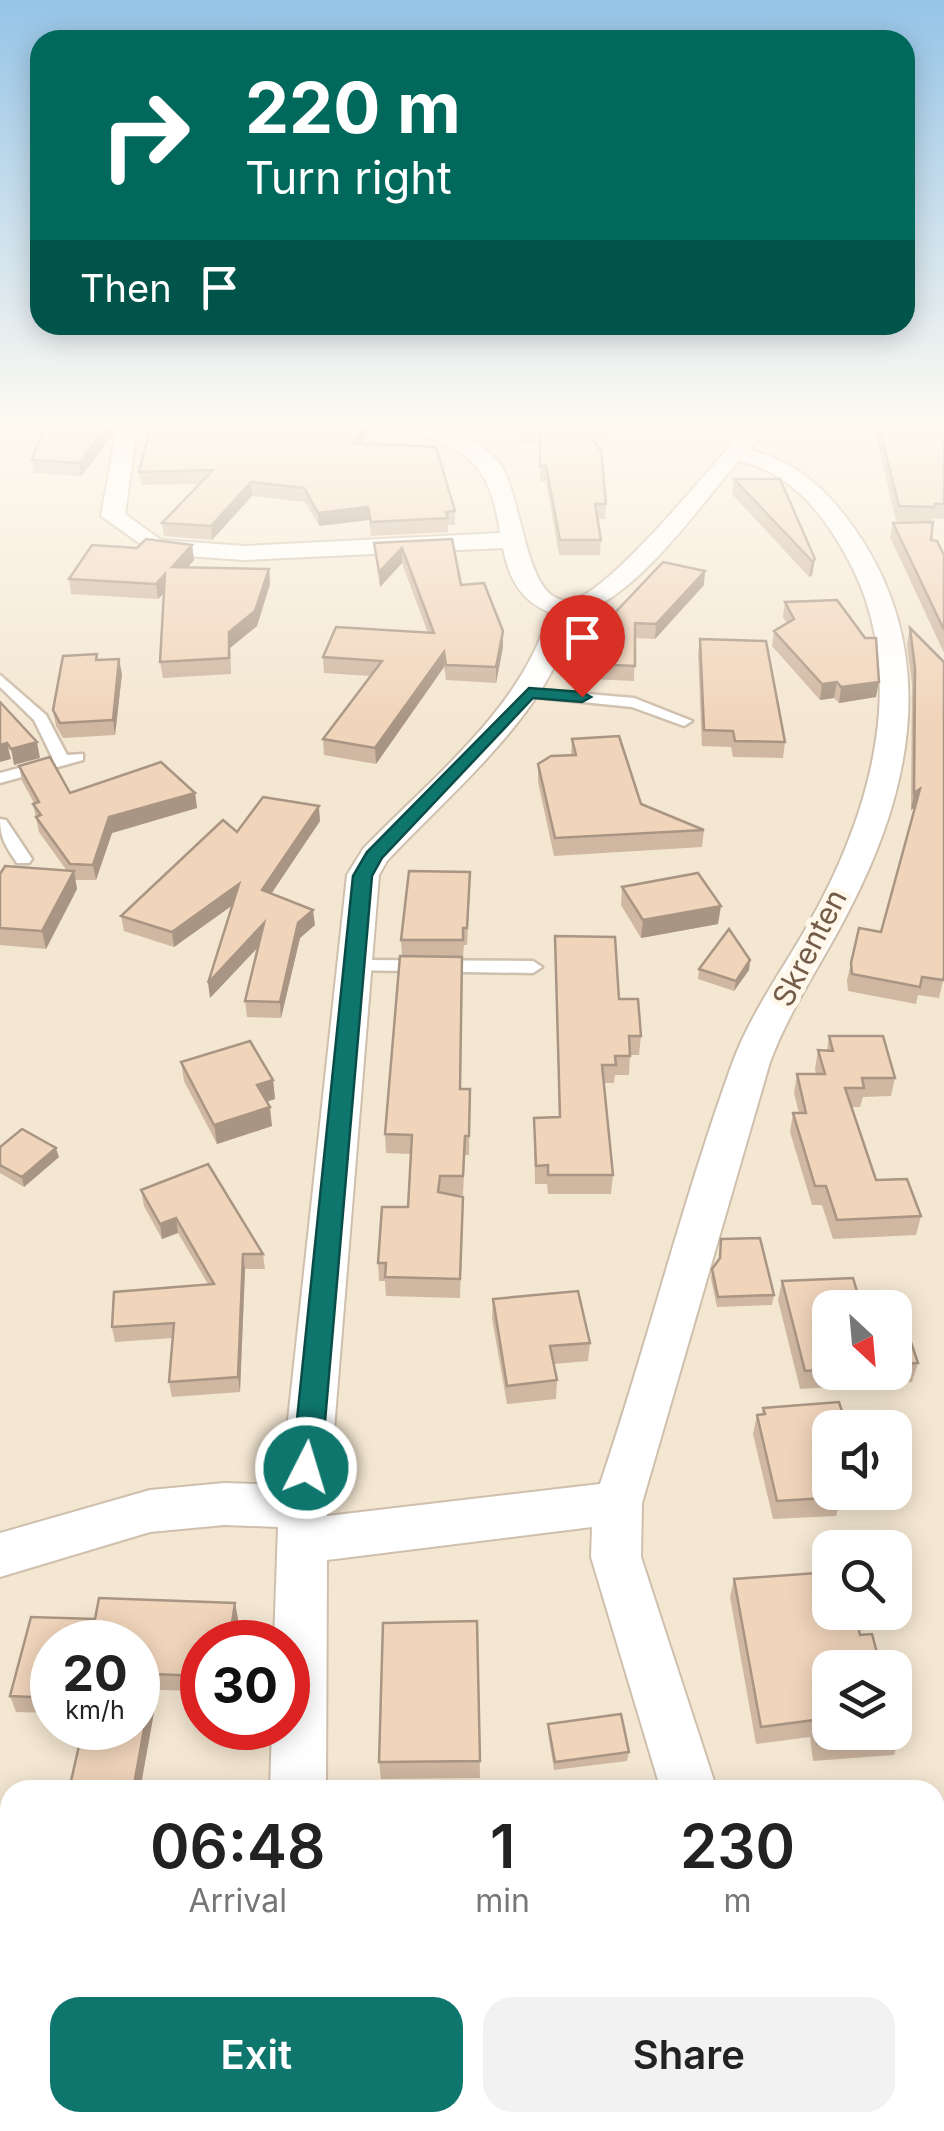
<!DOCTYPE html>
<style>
:root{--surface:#fff;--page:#f2f2f2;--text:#222;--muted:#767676;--accent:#0f766e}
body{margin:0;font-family:Inter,sans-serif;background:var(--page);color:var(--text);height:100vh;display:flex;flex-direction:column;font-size:38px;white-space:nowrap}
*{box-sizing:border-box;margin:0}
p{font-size:32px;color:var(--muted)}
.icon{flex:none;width:55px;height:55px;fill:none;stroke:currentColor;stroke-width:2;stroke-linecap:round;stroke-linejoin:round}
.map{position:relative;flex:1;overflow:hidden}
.sheet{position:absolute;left:0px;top:1780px;width:945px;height:352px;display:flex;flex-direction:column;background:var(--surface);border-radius:30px 30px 0 0;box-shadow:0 5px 25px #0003}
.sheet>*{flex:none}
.hud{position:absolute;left:30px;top:30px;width:885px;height:305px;border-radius:30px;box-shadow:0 5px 25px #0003;background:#00695c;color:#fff;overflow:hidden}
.needle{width:65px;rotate:154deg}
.controls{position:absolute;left:812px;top:1290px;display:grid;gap:20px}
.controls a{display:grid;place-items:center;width:100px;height:100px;border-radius:20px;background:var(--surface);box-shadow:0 5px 25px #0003;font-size:50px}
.speed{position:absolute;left:30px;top:1620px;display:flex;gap:20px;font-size:50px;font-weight:700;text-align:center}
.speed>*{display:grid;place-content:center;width:130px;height:130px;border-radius:50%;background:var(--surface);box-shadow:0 5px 25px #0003;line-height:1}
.speed small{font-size:25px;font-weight:400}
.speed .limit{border:15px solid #d22;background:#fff;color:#111}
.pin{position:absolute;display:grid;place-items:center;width:85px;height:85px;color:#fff;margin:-102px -42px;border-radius:50% 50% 50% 0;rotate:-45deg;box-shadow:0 0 10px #0007}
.pin .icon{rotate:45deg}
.me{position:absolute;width:110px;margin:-55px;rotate:5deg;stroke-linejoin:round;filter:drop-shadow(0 0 8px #0008)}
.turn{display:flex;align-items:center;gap:35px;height:210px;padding:0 50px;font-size:45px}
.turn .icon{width:130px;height:130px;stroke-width:2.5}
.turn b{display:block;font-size:70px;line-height:85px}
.then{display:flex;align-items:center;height:95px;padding:0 50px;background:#0003;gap:20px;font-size:38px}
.eta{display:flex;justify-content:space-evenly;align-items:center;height:170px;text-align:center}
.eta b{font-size:60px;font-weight:600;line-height:70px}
.button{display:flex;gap:20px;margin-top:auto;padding:20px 50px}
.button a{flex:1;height:115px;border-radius:30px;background:var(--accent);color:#fff;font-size:40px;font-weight:600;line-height:115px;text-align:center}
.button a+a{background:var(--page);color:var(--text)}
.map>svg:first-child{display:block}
</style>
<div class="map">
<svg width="944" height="2131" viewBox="0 0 944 2131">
<rect width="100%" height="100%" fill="#fcf4e3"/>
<path fill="#f4e7d2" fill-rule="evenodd" d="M0 422H944V2131H0ZM830 1308H895V1372H830ZM830 1428H895V1492H830ZM830 1548H895V1612H830ZM52 1642H138V1728H52ZM202 1642H288V1728H202ZM830 1668H895V1732H830ZM10 1790H935V2122H10Z"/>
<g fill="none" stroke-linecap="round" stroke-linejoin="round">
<g stroke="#cfbfad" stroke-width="5">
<g id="lane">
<polygon points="0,675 46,715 67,755 83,754 83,760 0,783 0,773 53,759 34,720 0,687"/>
<polygon points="529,689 634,698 692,721 684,726 632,707 524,696 524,690"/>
<path d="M0 819 6 820 32 859 29 863H17C6 847 0 838 0 819Z"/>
<polygon points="354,960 533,961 542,967 533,973 347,970 345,966 347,962"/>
<polygon points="830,2122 864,2122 867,2131 833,2131"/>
</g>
</g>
<g stroke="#cfbfad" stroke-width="4">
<g id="street">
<path d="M118 422H138L125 514 161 540 245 546 500 533C491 462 462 440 391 431 378 430 363 431 354 422 403 422 459 420 496 459 525 489 522 614 575 599 614 588 718 458 751 422H772L749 450C802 462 835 498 864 543 940 665 909 799 844 920 819 968 789 1011 770 1062L642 1503 641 1557 717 1790H661L591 1557 592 1527 327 1560 326 1790H270L272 1728H288V1642H274L278 1527 224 1525 150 1532 0 1577V1533L150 1490 224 1483 281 1485 347 875 363 849C429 780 524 707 549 612 520 600 509 578 503 548L245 560 155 554 101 516ZM739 461C788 472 820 509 844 552 913 670 872 812 808 925 782 971 750 1014 732 1064 682 1202 647 1345 600 1484L327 1516 379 875 387 861C454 789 551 712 574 615 636 600 697 508 739 461Z"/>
<rect x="258" y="2122" width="64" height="9"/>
</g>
</g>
<use href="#lane" fill="#fff" fill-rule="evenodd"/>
<use href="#street" fill="#fff" fill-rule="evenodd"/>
</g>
<g fill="#cfb7a1">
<polygon points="152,422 369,422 369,433 362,443 455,511 455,525 448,525 448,532 371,536 369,520 319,526 305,502 252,496 212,540 164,536 162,523 200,484 141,485 139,472"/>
<polygon points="441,422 512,422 442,425"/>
<polygon points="512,422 600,422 605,424 605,438 593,439 606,504 605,519 597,519 601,540 600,555 559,555 546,481 540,481 540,443 524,444"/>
<polygon points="876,422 944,422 944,519 932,518 931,522 896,521 875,431"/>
<polygon points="111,438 81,476 34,473 32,460"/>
<polygon points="734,479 815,559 812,575 809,577 732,494"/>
<polygon points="893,523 931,540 944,555 944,653 890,537"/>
<polygon points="452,539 461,585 503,647 496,683 446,680 444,667 376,764 324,755 323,739 370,676 324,673 323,657 428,633 402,563 380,587 374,543"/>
<polygon points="192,545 194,560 188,567 269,569 270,584 257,626 230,648 231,674 163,678 160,662 164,593 158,599 71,594 69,579 137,548"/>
<polygon points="704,585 655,639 635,638 634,681 590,679 592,637"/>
<polygon points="785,602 876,697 839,703 834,698 820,700 772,646 774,631 787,623 783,617"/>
<polygon points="910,628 944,662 944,976 939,998 918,995 916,1004 848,991 847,980 851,963 881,932 916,806 911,810 912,684 907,644"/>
<polygon points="700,639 785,742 783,758 733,757 731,747 702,746 698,654"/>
<polygon points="98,660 122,674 115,735 63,738 56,726 53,710"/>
<polygon points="572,739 641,804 704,830 702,847 554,856 538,782 538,764 571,755"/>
<polygon points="19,766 70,793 195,793 197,808 112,833 96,880 75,880 77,889 46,949 0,945 0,874 67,871 39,832 33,804 34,803 22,781"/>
<polygon points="320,821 271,894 315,925 300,938 281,1018 247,1017 245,1001 258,946 210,998 233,905 174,947 124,931 121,916 237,832"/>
<polygon points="622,887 718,924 641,938 621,905"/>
<polygon points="470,889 467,945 464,945 463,957 419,957 460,1089 470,1089 469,1155 465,1155 463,1195 451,1195 463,1197 460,1298 386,1296 385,1281 379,1281 378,1263 408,1207 411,1154 386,1153 385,1134 402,956 401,940"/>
<polygon points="555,936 619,999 641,1036 639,1055 630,1055 629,1075 615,1075 614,1083 604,1083 613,1175 611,1194 548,1194 547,1184 535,1184 534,1118 559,1117"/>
<polygon points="750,960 749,970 734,991 698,979 699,969"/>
<polygon points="829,1036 895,1078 891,1096 863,1097 860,1107 851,1107 876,1180 921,1216 916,1235 833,1239 822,1205 812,1205 790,1132 793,1113 799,1113 794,1093 797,1074 816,1074 815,1069 818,1050 827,1050"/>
<polygon points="181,1062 273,1080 275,1099 266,1102 272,1126 217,1144 184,1081"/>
<polygon points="0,1147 59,1157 24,1187 0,1173"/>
<polygon points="141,1190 263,1254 265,1269 245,1269 240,1392 172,1397 169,1382 173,1338 115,1342 112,1327 208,1284 178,1233 162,1239 144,1206"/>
<polygon points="712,1269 774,1295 772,1305 717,1307 711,1279"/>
<polygon points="782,1281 830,1308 830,1372 895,1372 895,1316 918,1363 912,1382 800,1389 778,1300"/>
<polygon points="493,1299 590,1343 588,1361 554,1364 557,1380 556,1399 507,1404 492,1318"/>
<polygon points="763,1408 830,1428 830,1492 841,1497 836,1516 773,1519 753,1434 757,1415 762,1415"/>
<polygon points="734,1579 860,1635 900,1738 894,1755 813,1761 810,1737 756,1744 730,1597"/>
<polygon points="99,1598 235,1603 238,1619 234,1642 202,1642 202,1691 158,1690 140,1790 69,1790 83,1728 138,1728 138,1642 52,1642 52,1713 16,1712 10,1696 31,1617 95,1619"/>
<polygon points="477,1621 480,1778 381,1779 379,1762"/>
<polygon points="548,1724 629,1752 627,1761 554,1770 548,1733"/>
<polygon points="0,1815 10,1815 10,1934 0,1935"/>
<polygon points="10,1988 10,2122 24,2122 0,2123 0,1989"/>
<polygon points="915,2122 935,2122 944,2131 918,2131"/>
</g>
<g fill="#a99583">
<polygon points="110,422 115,422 111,438 81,476 79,463"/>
<polygon points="367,422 369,422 369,433 353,456 353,443"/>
<polygon points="251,482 252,496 212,540 211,526"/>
<polygon points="368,507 369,520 319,526 318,513"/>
<polygon points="192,545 194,560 174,582 172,567"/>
<polygon points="402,548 402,563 380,587 379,572"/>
<polygon points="815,559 812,575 809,577 812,561"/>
<polygon points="269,569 270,584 257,626 230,648 231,674 229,632"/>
<polygon points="705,571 704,585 655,639 656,624"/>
<polygon points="165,574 167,590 158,599 156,584"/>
<polygon points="503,631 503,647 496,683 496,667"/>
<polygon points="444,652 444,667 376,764 375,748"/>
<polygon points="119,659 122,674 115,735 113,720"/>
<polygon points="837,682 834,698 820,700 822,684"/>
<polygon points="879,682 876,697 839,703 841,687"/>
<polygon points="37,742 40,758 14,765 11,749"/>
<polygon points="7,743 11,759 0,762 0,745"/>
<polygon points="920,789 917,806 911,810 914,793"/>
<polygon points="195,793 197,808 112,833 96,880 93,865 109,817"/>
<polygon points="319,806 320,821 263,906 262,890"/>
<polygon points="74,871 77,889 46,949 42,931"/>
<polygon points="239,884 241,899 174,947 172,932"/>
<polygon points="721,906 718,924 641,938 643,920"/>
<polygon points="313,910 315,925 300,938 281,1018 280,1002 298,923"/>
<polygon points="264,923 266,939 210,998 208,983"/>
<polygon points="750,960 749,970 734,991 736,981"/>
<polygon points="273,1080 275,1099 259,1104 257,1085"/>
<polygon points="270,1107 272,1126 217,1144 214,1125"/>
<polygon points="56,1148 59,1157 24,1187 22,1177"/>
<polygon points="176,1218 178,1233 162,1239 160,1224"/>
<polygon points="243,1254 245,1269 240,1392 238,1377"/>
<polygon points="235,1603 238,1619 234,1642 229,1642"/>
<polygon points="154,1674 158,1690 140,1790 133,1790"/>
</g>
<g fill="#f1d5bb" stroke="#a99583" stroke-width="2.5">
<polygon points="46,422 110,422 79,463 32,460"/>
<polygon points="152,422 367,422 353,443 436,447 455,511 446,512 448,518 371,522 368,507 318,513 304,488 251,482 211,526 162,523 213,470 139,472"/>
<polygon points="520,422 600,422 605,424 585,426 601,451 606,504 595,504 601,540 560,540 546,466 540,466 540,429 524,430"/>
<polygon points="878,422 888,422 928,438 943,431 921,422 944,422 944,504 935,504 934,507 899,506"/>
<polygon points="734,479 780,479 815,559 812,561"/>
<polygon points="933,522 931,540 937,541 944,555 944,630 893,523"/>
<polygon points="146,539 192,545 172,567 269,569 255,611 229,632 229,658 160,662 165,574 156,584 69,579 92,545 137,548"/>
<polygon points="452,539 461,585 484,583 503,631 496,667 446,665 444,652 375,748 323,739 382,661 323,657 336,627 434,633 402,548 379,572 374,543"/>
<polygon points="663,562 705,571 656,624 635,623 635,666 591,664 592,637"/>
<polygon points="837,600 865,638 876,638 879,682 841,687 837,682 822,684 774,631 794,619 785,602"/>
<polygon points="910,628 944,662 944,976 943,980 922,977 920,987 852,974 851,963 859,928 881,932 920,789 914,793 915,668"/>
<polygon points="700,639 766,641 785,742 735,741 733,731 704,730"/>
<polygon points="97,654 96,660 119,659 113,720 60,723 53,710 63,656"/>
<polygon points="0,702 37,742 11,749 7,743 0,745"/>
<polygon points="619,736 641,804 704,830 555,838 538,764 551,756 576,755 572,739"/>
<polygon points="50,757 70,793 161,762 195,793 109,817 93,865 70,864 36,817 41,815 33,804 39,802 19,766"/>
<polygon points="263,797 319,806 262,890 313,910 298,923 280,1002 245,1001 264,923 208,983 239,884 172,932 121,916 223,820 237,832"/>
<polygon points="5,866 74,871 42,931 0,928 0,874"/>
<polygon points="409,871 470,872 467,928 463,928 463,940 401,940"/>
<polygon points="698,873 721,906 643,920 622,887"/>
<polygon points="729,929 750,960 736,981 699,969"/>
<polygon points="555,936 615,937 619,999 638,999 641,1036 629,1036 630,1056 615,1056 616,1065 602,1065 613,1175 548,1175 548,1165 536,1166 534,1118 560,1117"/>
<polygon points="400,956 462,957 460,1089 470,1089 469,1136 465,1136 463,1176 440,1176 438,1192 463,1197 460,1279 385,1277 386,1263 378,1263 382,1207 408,1207 412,1135 385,1134"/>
<polygon points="829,1036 883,1036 895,1078 862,1078 864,1088 845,1088 876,1180 907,1179 921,1216 837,1220 826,1186 815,1186 793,1113 806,1113 797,1074 825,1074 818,1050 833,1051"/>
<polygon points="250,1041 273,1080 257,1085 270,1107 214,1125 181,1062"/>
<polygon points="22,1129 56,1148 22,1177 0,1165 0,1147"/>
<polygon points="208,1164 263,1254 243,1254 238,1377 169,1382 174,1323 112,1327 114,1292 214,1284 176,1218 160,1224 141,1190"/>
<polygon points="760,1238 774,1295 718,1297 712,1269 720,1258 721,1239"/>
<polygon points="853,1278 862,1308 830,1308 830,1369 805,1371 782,1281"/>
<polygon points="578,1291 590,1343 550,1346 557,1380 507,1386 493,1299"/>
<polygon points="895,1316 902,1316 918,1363 895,1365"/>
<polygon points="839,1402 847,1428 830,1428 830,1492 840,1492 841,1497 777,1501 757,1415 765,1414 763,1408"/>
<polygon points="830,1572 830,1612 855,1612 860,1635 872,1634 881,1668 830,1668 830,1732 895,1732 895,1718 900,1738 818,1744 815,1720 761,1727 734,1579"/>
<polygon points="99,1598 235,1603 229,1642 202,1642 202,1676 154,1674 133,1790 69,1790 83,1728 138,1728 138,1642 52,1642 52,1698 10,1696 31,1617 95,1619"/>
<polygon points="477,1621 480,1761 379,1762 383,1623"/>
<polygon points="621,1714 629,1752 555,1762 548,1724"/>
<polygon points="0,1815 10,1815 10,1920 0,1921"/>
<polygon points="10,1988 10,2109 0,2110 0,1989"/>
<polygon points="944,1997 944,2131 930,2131 926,2122 935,2122 935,2000"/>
<polygon points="116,2122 200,2122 199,2131 115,2131"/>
<polygon points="367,2122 489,2122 489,2131 366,2131"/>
<polygon points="617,2122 653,2122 656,2131 594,2131"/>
<polygon points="805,2122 833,2122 834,2127 845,2128 846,2131 796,2131 794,2126"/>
</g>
<linearGradient id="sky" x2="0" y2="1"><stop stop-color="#95c4e7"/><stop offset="0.59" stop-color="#fefaf2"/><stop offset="1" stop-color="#fefaf2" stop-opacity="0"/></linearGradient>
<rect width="944" height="720" fill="url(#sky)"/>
<polygon fill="#0f766e" stroke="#0a4d48" stroke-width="2.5" points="529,688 582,692 591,697 582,702 533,698 382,858 372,876 321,1468 317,1477 306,1481 296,1477 292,1468 353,876 367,852"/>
<g text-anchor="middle" stroke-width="10" stroke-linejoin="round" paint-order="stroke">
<g font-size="30" fill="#745c49" stroke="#fff8ea">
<text transform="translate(810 948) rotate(-63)" y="10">Skrenten</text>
</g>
</g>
</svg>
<div class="controls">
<a><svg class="needle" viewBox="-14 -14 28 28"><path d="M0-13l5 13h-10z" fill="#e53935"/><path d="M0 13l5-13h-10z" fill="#767676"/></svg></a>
<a><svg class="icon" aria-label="sound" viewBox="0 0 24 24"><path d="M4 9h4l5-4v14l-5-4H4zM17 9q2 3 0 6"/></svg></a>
<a><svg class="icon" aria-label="search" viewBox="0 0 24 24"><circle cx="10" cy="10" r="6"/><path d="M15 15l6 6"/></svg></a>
<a><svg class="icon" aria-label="layers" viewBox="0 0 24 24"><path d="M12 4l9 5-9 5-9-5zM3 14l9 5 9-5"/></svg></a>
</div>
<div class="speed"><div>20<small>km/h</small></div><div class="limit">30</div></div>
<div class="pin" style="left:582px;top:697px;background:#d93025"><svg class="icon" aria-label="arrive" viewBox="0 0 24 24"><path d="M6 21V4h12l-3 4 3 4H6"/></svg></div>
<svg class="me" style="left:306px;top:1468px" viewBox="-20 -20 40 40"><circle r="17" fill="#0f766e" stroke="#fff" stroke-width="3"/><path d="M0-11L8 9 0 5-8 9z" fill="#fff"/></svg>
<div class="hud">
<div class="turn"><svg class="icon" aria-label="right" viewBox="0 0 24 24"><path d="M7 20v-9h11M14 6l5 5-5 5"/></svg><div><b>220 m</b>Turn right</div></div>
<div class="then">Then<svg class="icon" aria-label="arrive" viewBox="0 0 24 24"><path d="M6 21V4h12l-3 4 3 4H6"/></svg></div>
</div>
<section class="sheet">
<div class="eta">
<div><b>06:48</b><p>Arrival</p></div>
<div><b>1</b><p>min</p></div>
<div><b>230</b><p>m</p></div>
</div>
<div class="button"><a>Exit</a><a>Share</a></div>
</section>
</div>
